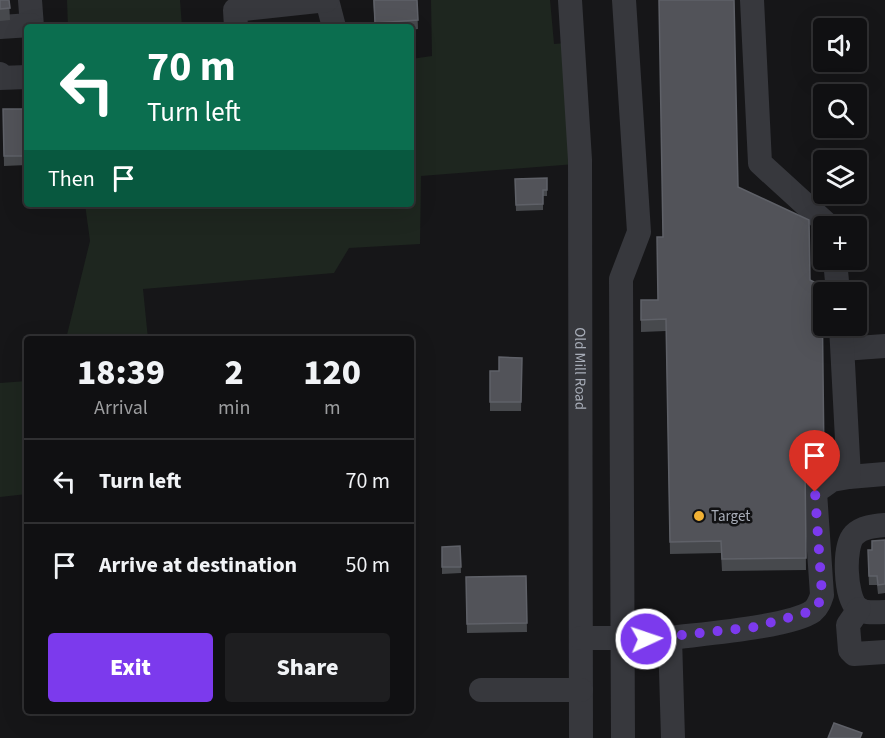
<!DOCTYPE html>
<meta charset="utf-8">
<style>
:root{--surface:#101012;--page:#1e1e20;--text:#f1f3f6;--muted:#9c9d9f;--line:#303032;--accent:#7c3aed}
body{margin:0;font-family:"Source Sans 3",sans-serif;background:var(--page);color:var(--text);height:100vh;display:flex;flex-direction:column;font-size:22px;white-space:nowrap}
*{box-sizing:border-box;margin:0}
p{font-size:20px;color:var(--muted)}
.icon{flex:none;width:33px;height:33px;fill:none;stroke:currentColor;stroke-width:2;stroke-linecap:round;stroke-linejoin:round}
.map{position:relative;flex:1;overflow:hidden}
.drawer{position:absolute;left:24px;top:336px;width:390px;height:378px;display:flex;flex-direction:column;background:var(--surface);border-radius:6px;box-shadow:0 6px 24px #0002,0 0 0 2px var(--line)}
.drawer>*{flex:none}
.top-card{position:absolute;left:24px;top:24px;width:390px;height:183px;border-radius:6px;box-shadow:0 6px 24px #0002,0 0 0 2px var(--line);background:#0b6e4f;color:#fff;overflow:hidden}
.tools{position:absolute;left:813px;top:18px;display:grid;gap:12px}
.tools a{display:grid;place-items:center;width:54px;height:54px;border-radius:6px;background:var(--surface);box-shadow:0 6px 24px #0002,0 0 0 2px var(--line);font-size:30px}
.pin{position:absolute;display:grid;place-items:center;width:51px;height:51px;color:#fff;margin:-62px -26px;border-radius:50% 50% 50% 0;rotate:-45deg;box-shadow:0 0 6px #0007}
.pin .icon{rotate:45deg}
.me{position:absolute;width:66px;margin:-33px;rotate:87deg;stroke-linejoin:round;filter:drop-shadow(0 0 4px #0008)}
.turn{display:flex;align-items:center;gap:21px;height:126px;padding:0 24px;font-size:27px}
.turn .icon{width:78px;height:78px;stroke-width:2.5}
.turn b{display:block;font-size:42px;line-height:51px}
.then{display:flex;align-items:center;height:57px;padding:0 24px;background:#0003;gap:12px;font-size:22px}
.eta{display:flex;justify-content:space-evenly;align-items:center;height:102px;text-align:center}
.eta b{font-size:36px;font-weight:800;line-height:42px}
.cta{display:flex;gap:12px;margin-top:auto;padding:12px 24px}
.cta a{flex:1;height:69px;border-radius:6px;background:var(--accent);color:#fff;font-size:24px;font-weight:800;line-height:69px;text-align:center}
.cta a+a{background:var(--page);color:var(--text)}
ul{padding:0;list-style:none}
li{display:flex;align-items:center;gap:18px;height:84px;padding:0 24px;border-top:2px solid var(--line)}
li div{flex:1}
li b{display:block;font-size:22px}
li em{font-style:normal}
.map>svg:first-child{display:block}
</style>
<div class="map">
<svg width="885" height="738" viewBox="0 0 885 738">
<rect width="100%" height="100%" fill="#161618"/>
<g fill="#1e261f">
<polygon points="67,0 180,0 182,27 68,27"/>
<polygon points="431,0 550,0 554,44 567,43 576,164 421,176 420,244 349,248 334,273 143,289 148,339 66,339 90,241 85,204 411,204 411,59 432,56"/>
<polygon points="27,381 27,494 0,497 0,383"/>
</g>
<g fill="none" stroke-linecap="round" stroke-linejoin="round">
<g stroke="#37383d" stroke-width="24">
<polyline points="30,0 32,27"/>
<polyline points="327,0 334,27"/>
<path id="s1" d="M570 0 580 160 581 738"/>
<polyline points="752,0 760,163 829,226"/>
<polyline points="0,27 31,25"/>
<polyline points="236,27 235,10 327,0"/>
<polyline points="0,74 0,78 27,77"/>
<polyline points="835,260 838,292"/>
<polyline points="843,349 885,346"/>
<polyline points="849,477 885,474"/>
<path d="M885 525C874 526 862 527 854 535 843 547 845 596 857 608 864 614 876 612 885 612"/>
<polyline points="859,609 848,625 850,650 854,654 885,652"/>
<polyline points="581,638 670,638 673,738"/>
<path d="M670 638C700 634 791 627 813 611 818 607 820 601 822 595L815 492 832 480 849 477 841 326"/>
<polyline points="481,690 581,690"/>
<polyline points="623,738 621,279 639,232 624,0"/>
</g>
</g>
<g fill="#47494d">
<polygon points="0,0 9,0 10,20 0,21"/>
<polygon points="373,0 417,0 418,29 411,30 411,27 375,27"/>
<polygon points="3,109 27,109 27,165 4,166"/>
<polygon points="547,178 547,196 543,196 543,210 516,211 515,179"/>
<polygon points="738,187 810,280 822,286 824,472 805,473 806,570 722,571 721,553 670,554 666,331 641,332 641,300 658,300 663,237"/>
<polygon points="522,358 521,411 490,411 490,371 499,371"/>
<polygon points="885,540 885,593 878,594 877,585 869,585 868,560 872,550"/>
<polygon points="460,546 461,573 442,574 442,547"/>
<polygon points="526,576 527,632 467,633 466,577"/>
</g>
<g fill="#525359" stroke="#5f6168" stroke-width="1.5">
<polygon points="0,0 9,0 10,8 0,9"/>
<polygon points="374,0 417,0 418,20 375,23"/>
<polygon points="659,0 734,0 738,187 809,220 810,280 822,286 824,460 805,461 806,558 722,559 721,541 670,542 666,319 641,320 641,300 658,300 657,237 663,237"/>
<polygon points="3,109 27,109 27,156 4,156"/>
<polygon points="547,178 547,190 543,190 543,204 516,205 515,179"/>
<polygon points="499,357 522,358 521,402 490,402 490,371 499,371"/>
<polygon points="885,540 885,584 878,585 877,576 869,576 868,550 872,550 872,541"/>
<polygon points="460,546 461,567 442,567 442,547"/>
<polygon points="526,576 527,623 467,624 466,577"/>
<polygon points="834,723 862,733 860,738 828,738"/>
</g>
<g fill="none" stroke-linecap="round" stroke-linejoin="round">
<polyline stroke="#7c3aed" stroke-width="10" stroke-dasharray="0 18" points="646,639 755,627 812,611 818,605 822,595 815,492"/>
</g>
<circle fill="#f2b134" stroke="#111113" stroke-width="2" cx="699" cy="516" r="6"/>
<g text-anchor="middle" stroke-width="5" stroke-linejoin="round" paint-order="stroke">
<g font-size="15" fill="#a8adb8" stroke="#111113">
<text dy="5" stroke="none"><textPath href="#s1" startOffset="369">Old Mill Road</textPath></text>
</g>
<g font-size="15" fill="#a8adb8" stroke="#111113" text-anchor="start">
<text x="711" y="521">Target</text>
</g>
</g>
</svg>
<div class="tools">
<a><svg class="icon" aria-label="sound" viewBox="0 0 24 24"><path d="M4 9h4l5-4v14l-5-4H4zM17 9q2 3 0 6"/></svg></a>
<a><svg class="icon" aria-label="search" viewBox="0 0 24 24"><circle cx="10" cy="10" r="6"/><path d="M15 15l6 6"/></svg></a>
<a><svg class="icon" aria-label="layers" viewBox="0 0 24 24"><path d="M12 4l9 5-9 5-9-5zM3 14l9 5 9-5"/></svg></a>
<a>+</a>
<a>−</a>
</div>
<div class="pin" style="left:815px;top:492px;background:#d93025"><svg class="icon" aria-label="arrive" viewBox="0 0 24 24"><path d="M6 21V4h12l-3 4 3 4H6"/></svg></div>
<svg class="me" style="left:646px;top:639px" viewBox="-20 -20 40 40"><circle r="17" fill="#7c3aed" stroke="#fff" stroke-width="3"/><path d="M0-11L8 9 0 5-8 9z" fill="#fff"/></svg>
<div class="top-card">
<div class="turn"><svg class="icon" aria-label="left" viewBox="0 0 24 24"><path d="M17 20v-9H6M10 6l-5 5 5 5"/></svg><div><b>70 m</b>Turn left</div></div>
<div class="then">Then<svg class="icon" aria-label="arrive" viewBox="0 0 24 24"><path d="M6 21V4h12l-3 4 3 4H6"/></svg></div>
</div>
<section class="drawer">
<div class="eta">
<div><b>18:39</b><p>Arrival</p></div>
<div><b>2</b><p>min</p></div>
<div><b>120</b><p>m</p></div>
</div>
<ul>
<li><svg class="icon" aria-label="left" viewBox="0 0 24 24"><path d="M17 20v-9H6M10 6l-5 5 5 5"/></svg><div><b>Turn left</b></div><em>70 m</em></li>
<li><svg class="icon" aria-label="arrive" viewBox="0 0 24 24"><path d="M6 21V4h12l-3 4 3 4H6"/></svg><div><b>Arrive at destination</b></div><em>50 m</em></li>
</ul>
<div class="cta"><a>Exit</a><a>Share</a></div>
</section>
</div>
